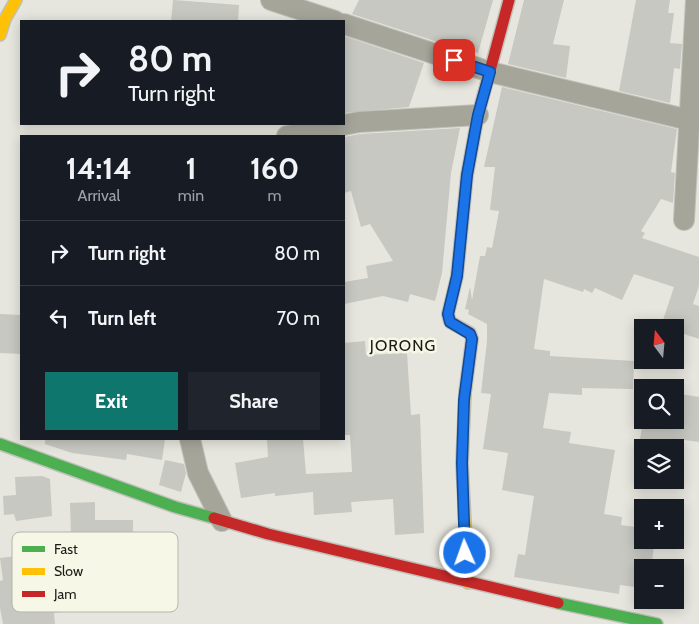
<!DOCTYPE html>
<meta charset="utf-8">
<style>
:root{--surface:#171b24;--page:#20242c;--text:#f1f3f6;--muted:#9ea1a6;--line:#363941;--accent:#0f766e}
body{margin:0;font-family:Cabin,sans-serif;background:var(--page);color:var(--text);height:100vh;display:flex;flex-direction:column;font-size:19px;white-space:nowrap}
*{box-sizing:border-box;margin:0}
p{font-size:16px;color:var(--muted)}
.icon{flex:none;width:28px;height:28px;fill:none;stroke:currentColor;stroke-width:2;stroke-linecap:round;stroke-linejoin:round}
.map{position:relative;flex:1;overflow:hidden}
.panel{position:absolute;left:20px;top:135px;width:325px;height:305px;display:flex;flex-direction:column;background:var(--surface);border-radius:0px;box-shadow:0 2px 12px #0003}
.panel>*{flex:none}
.hud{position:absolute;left:20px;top:20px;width:325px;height:105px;border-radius:0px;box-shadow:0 2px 12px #0003;background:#171b24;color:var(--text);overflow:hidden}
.needle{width:32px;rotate:344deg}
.fabs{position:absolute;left:634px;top:319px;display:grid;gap:10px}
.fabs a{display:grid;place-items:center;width:50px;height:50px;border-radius:0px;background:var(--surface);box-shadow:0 2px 12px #0003;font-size:25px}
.pin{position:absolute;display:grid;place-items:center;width:42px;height:42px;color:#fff;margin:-21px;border-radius:10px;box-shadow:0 2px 8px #0006}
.me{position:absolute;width:55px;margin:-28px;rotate:358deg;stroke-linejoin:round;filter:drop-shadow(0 0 4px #0008)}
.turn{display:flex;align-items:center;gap:18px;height:105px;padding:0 25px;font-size:22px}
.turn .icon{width:65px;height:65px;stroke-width:2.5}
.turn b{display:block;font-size:35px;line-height:42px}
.eta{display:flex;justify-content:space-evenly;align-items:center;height:85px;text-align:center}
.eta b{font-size:30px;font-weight:800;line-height:35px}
.primary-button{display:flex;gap:10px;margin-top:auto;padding:10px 25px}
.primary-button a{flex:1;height:58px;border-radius:0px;background:var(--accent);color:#fff;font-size:20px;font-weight:800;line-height:58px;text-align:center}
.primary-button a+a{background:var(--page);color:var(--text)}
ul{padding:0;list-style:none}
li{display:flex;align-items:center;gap:15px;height:65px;padding:0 25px;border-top:1px solid var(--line)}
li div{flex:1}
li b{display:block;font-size:19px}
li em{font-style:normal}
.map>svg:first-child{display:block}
</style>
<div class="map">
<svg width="699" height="624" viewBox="0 0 699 624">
<rect width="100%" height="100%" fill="#e6e6de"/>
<g fill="#c8c8c2">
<polygon points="173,0 239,5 238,21 171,21"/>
<polygon points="359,0 493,0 478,53 456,48 352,14"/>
<polygon points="524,0 564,0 553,44 570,46 566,78 508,64"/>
<polygon points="636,0 670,0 668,13 674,13 670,43 682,44 680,69 674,68 670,103 619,91"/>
<polygon points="344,36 424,63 409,107 344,113"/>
<polygon points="502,87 677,129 671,172 675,173 673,203 661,199 641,231 645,233 642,238 699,257 699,286 693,304 699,306 699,339 675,331 675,328 661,326 674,287 634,274 622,300 595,288 592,293 584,289 583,292 544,279 534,349 550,351 550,356 634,361 633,389 582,388 582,395 549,393 543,428 571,432 569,443 615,450 604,514 622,517 621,525 642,528 642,540 655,540 651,568 642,568 642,588 620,585 619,594 514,577 518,554 525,555 534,496 502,490 508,453 483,449 491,394 481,393 487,341 487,324 468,314 469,310 465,309 470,287 472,300 480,256 485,256 487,247 492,248 499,211 490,210 495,167 484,167"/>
<polygon points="460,128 451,173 442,273 435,301 410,294 408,302 383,296 344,304 344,282 368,278 366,266 393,261 370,224 361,227 351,191 344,193 344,137 360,134"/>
<polygon points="0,314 21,315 21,354 0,353"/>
<polygon points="365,341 366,355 407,353 411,415 420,414 424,533 395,535 393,499 351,502 352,512 314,515 313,492 275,496 275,493 241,498 235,463 268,457 267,439 303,439 306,474 352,472 350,435 344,435 344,343"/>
<polygon points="675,393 699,397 699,442 684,440 683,448 639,446 643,420 675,420"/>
<polygon points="45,439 165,439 162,460 127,454 126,460 72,453 45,444"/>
<polygon points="165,460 184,464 186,473 181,492 159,485"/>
<polygon points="42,476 50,479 52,516 16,521 14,514 4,515 3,496 16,495 15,477"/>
<polygon points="95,502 95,520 133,520 133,549 97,548 98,588 132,583 136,607 99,612 98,608 54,613 55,624 3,624 0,608 0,581 3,580 0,558 33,554 36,575 72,570 70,503"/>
</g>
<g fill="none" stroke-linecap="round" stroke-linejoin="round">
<g stroke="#c1c1bb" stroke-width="22">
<g id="street">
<polyline points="271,0 335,21"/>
<polyline points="344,24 490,72 689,120"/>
<polyline points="287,136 359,122 478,115"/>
<polyline points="684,220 696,0"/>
<polyline points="190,439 198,473 222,521"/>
</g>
</g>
<g stroke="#c1c1bb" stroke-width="14">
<g id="fast">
<polyline points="0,444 175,507 214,518"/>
<polyline points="558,603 657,624"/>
</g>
</g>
<g stroke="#c1c1bb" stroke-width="14">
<g id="slow">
<polyline points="0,35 5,19 16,0"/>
<polyline points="465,393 462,463 468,583"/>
</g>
</g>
<g stroke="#c1c1bb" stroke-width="14">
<g id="jam">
<polyline points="465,393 472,339 470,333 450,322 448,314 457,276 467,175 478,115 509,0"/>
<polyline points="214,518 268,534 558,603"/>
</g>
</g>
<use href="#street" stroke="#a5a59a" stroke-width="20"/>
<use href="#fast" stroke="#4caf50" stroke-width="11"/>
<use href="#slow" stroke="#ffc107" stroke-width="11"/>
<use href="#jam" stroke="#c62828" stroke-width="11"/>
</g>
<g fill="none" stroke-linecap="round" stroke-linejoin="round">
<g stroke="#114b97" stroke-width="12">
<polyline id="route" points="454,60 490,72 478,115 467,175 457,276 448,314 450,322 470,334 472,339 464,400 462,463 465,553"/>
</g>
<use href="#route" stroke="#1a73e8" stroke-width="9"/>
</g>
<g text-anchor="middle" stroke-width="5" stroke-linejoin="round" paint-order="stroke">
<g font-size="16" letter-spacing="1" fill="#1c1c17" stroke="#f7f7e7">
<text x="403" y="351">JORONG</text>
</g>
</g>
<rect x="12" y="532" width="166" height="80" rx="8" fill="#f7f7e7" stroke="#b5b5a9" stroke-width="1"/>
<rect x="22" y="546" width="23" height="6" fill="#4caf50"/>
<rect x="22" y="568" width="23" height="7" fill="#ffc107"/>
<rect x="22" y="591" width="23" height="6" fill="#c62828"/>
<g font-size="14" fill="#1c1c17">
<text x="54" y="554">Fast</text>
<text x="54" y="576">Slow</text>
<text x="54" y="599">Jam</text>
</g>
</svg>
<div class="fabs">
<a><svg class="needle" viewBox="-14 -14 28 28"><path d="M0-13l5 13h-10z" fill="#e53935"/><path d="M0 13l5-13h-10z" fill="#9ea1a6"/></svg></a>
<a><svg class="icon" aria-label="search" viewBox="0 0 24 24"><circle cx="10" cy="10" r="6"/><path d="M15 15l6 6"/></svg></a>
<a><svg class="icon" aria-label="layers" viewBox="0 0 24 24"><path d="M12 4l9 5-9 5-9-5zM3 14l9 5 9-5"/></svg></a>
<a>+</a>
<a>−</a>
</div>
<div class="pin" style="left:454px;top:60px;background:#d93025"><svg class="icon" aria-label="arrive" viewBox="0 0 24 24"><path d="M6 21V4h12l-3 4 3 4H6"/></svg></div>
<svg class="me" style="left:465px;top:553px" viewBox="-20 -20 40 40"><circle r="17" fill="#1a73e8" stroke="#fff" stroke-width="3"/><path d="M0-11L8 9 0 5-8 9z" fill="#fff"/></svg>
<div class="hud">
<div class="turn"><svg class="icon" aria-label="right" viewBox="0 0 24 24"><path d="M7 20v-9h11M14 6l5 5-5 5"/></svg><div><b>80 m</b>Turn right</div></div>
</div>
<section class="panel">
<div class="eta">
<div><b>14:14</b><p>Arrival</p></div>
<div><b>1</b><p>min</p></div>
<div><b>160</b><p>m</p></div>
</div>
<ul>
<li><svg class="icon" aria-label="right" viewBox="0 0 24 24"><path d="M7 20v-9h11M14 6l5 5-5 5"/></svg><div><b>Turn right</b></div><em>80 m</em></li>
<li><svg class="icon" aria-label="left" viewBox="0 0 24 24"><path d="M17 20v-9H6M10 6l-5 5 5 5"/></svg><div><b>Turn left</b></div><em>70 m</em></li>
</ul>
<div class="primary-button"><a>Exit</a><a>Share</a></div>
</section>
</div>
